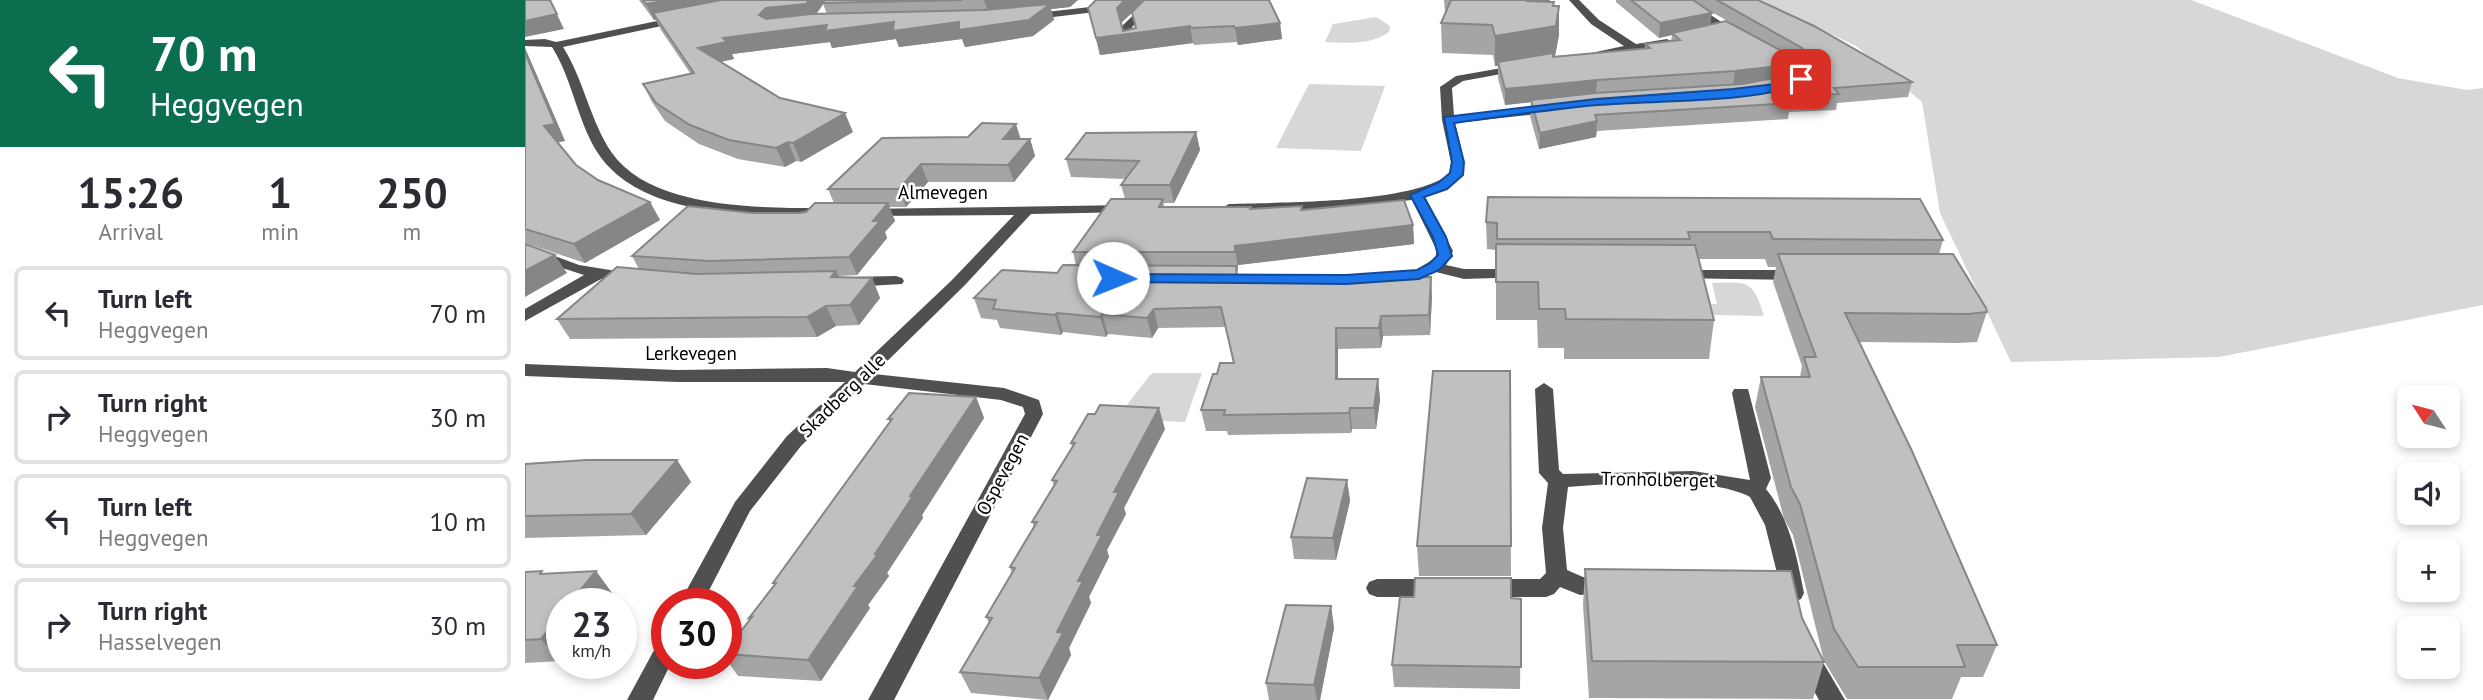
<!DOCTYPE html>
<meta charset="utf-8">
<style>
:root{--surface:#fff;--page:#f7f7f7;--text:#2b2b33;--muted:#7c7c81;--line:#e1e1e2}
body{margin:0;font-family:"PT Sans",sans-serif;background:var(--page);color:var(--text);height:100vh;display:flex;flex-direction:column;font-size:26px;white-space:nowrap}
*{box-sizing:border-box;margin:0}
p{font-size:23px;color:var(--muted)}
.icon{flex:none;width:38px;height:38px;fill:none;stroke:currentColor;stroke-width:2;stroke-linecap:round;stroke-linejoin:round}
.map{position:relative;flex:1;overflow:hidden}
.details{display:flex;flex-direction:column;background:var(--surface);width:525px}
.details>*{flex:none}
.hud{background:#0b6e4f;color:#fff;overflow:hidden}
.needle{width:46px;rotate:306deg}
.buttons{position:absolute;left:1872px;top:385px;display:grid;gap:14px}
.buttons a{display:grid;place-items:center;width:63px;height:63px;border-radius:10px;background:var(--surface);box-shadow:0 4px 10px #0003;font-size:35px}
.speed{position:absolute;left:21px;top:588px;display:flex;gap:14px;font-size:35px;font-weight:700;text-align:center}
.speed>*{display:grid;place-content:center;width:91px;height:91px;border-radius:50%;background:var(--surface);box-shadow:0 4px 10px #0003;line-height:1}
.speed small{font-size:18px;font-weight:400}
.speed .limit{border:10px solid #d22;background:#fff;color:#111}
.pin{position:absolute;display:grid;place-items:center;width:60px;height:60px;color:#fff;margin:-30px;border-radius:14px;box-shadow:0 4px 10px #0006}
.me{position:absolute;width:77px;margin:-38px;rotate:91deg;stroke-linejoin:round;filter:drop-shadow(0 0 5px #0008)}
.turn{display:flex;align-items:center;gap:24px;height:147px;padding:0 35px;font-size:32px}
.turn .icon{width:91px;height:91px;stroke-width:2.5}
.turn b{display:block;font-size:49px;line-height:60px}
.eta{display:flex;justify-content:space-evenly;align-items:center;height:119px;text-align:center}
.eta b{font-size:42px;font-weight:700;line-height:49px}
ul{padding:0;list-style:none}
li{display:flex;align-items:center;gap:21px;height:94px;margin:0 14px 10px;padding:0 21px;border:4px solid var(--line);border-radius:10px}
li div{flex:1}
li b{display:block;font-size:26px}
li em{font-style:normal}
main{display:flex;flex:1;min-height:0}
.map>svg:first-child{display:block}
</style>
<main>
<section class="details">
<div class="hud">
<div class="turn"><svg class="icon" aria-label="left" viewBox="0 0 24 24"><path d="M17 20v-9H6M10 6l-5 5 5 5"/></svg><div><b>70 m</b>Heggvegen</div></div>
</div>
<div class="eta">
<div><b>15:26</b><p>Arrival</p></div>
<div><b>1</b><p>min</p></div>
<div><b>250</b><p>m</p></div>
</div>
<ul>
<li><svg class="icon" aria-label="left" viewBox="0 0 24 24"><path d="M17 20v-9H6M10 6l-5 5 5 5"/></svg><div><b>Turn left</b><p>Heggvegen</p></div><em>70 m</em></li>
<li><svg class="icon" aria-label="right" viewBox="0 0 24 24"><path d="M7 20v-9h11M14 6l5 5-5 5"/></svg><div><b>Turn right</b><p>Heggvegen</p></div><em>30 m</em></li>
<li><svg class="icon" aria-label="left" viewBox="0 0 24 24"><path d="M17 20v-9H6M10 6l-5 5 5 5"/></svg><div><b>Turn left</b><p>Heggvegen</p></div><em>10 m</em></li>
<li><svg class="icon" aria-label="right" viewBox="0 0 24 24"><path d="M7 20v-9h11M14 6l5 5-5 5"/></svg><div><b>Turn right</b><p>Hasselvegen</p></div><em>30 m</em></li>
</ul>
</section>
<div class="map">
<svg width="1958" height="700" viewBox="0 0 1958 700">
<rect width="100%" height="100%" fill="#fff"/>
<g fill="#d7d7d7">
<polygon points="1235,0 1666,0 1873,78 1942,90 1958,88 1958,305 1694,357 1486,362 1415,213 1397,102 1331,46"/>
<path d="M851 17 865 26 864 32C846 45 822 43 800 42L808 24Z"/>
<polygon points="784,84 860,86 836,151 751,148"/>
<path d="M1187 283C1223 282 1228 280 1239 316L1189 315 1186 304H1192Z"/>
<polygon points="629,373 677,373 660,422 591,419 625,375"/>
</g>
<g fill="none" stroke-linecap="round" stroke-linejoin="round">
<g fill="#505050" fill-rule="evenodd">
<polygon points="624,0 635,0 607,27 612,43 603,45 597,26"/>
<polygon points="1044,0 1054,0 1074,20 1111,44 1142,39 1147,42 1142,45 1066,57 1066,53 1099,46 1066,24"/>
<polygon points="1151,0 1162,0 1217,35 1208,37 1162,11"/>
<polygon points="583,5 588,8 587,10 503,20 498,17 503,14"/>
<path d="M156 16 160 17V21L38 47C59 80 65 121 87 153 126 209 237 208 298 208L305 212 303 215C288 219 271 216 255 216 197 214 116 209 77 159 53 127 49 82 27 47L0 46V40L20 39 31 42Z"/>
<path d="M994 65 998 66V70L938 81 927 88 929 116 1028 105 1034 109 1032 112 930 123C941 167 948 180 900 197L928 251 921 265 939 269H995L1003 274 1001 277 939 279 911 272 894 279 844 281 842 278 844 275 891 270 910 258 912 251 887 200 796 209 704 212 697 208 704 204C755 202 887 204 924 174L926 162 917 120 915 87 931 76Z"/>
<polygon points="603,205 610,209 608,212 506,214 439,286 349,374 479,388 514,400 518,414 369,700 343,700 500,414 498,407 476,400 339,384 276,446 225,511 177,604 154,604 210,502 262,436 320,382 152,382 0,376 0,364 152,370 302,368 330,372 427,280 489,215 344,216 339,215 337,212 339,209"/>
<polygon points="0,245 54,265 104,273 112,278 104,283 76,279 0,321 0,309 59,275 0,256"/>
<polygon points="1156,270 1271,270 1279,275 1271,280 1150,278 1148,275 1150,272"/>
<polygon points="371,276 377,278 379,281 377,284 324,287 316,282 324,277"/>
<path d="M1019 383 1028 389 1034 470 1038 474 1168 471 1225 480 1207 393 1209 389H1223L1246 478 1241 489C1265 518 1272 558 1279 593L1276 599 1268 602 1260 599 1257 593 1240 525 1225 497C1182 475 1091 484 1043 487L1038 528 1042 570 1058 577 1089 580 1092 586 1089 592 1055 595 1035 587 1029 594 1021 597H964L956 594 953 588 956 582 964 579H1015L1021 573 1017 528 1023 483 1014 473 1010 389Z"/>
<polygon points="852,579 912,579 920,582 923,588 920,594 912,597 852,597 844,594 841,588 844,582"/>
<polygon points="142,638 142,663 146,663 128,700 102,700 134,641"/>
<polygon points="1284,651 1293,654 1320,700 1294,700 1272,661 1275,654"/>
</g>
</g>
<g fill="#a5a5a5" fill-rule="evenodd">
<path d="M114 0H553L545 7 526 9 529 20 508 36 440 47 437 39 374 47 371 39 307 48 305 42 207 54 209 59 195 62 255 98 328 132 276 162 271 161 260 167 213 159 174 144 140 121 127 102 118 84 165 73 136 30 131 20H129ZM298 4 302 14H291L295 9Z"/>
<path d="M569 0H744L755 23 757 39 713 45 712 42 669 45 668 43 575 55 563 8 570 1ZM607 13 610 28 598 31 596 23Z"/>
<path d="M919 0H1025V2H1029V6H1034V35L1030 56 1120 49V44L1146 41 1147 35 1134 38 1091 2V0H1233L1387 82 1383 97 1312 103 1311 110 1264 112 1263 119 1072 131 1071 137 1014 149 1005 116 1006 102 980 105 973 78V66H970L968 55 917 53 916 23 921 12H920ZM1176 6 1224 33 1186 25ZM1268 59 1274 63 1280 68 1271 74H1267Z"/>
<polygon points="0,48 40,141 33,142 51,165 73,180 125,202 135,220 60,263 0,243"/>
<polygon points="671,132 675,150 649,203 639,203 639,207 726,209 777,206 777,210 888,225 889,244 713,265 713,271 712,271 713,279 907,296 905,335 858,336 856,348 813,349 813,379 853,379 855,400 851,429 827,429 826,433 703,435 702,431 681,431 676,410 692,374 709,363 700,327 633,328 627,338 583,334 581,337 538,332 536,335 475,328 472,320 456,318 449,298 532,273 551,265 548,252 600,199 596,185 601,179 546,177 541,159"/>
<polygon points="357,138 505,139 510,156 489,182 403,182 381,207 364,207 370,221 360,232 362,238 332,275 314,276 315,278 347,278 355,298 334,325 311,326 292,337 45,339 32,319 114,269 107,256 228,213 273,213 309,203 303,189"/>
<polygon points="963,197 1418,240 1414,254 1462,312 1452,342 1434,343 1334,342 1472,645 1458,677 1436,677 1427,699 1322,699 1299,661 1268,535 1259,519 1230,407 1236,377 1275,377 1277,366 1248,282 1251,267 1243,267 1240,259 1174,259 1189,320 1184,359 1039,359 1039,348 1013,348 1012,320 971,320 971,250 962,249 961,222"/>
<polygon points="985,371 986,576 894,576 892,546"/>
<polygon points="451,397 459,418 397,515 398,518 362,573 364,576 343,605 345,608 296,681 213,676 201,659 201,650 225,620 224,618 250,585 248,583 365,422 363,419"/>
<polygon points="640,429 599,508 601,514 582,550 584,557 564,597 566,603 544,648 546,655 523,700 446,693 435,672 464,623 461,617 487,573 485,567 509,527 507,522 529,486 527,480 547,447 546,443"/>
<polygon points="152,460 166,482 121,535 0,538 0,464"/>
<polygon points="822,480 825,501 811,560 769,559 766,537"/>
<polygon points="1060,569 1277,618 1299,662 1288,699 1064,698 1058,605"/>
<polygon points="71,571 87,593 35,661 0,663 0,572 19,574"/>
<polygon points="986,598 996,599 995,689 869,687 867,665"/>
<polygon points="806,606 809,628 795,700 744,700 741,683"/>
</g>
<g fill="#868686">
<polygon points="25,0 39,29 0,37 0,21"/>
<polygon points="144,0 234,0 128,13 131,20 129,20 121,4"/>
<polygon points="284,0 301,0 287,20 248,24 234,15 241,8"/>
<polygon points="459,0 553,0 545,7 526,9 529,20 508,36 440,47 437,39 374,47 371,39 307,48 305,42 207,54 209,59 181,65 173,48 198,38 302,25 369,22 464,15"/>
<polygon points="600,0 620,0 595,24 592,8"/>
<polygon points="1004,0 1025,0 1002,30"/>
<polygon points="1029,2 1028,27 1034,6 1034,35 1030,56 973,62 973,66 970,66 970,36 1028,6"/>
<polygon points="1187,13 1185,28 1147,33 1147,35 1134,38 1135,23"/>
<polygon points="755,23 757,39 713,45 710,28"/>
<polygon points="665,26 668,43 575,55 571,38"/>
<polygon points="0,48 40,141 29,143 19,126 0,53"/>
<polygon points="1269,61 1266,76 1208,86 1210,71"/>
<polygon points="1072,80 1071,95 980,105 980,89"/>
<polygon points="320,113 328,132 276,162 268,143"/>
<polygon points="1072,121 1071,137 1014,149 1015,133"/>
<polygon points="491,124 496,140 478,139"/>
<polygon points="671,132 675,150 649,203 645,185"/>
<polygon points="505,139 510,156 489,182 483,165"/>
<polygon points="263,142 271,161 260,167 251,148"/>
<polygon points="396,164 403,182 381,207 374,189"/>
<polygon points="125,202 135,220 60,263 49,244"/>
<polygon points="363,203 370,221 360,232 362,238 332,275 324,257 348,221"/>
<polygon points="888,225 889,244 713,265 713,271 710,246"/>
<polygon points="30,255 42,273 0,297 0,271"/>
<polygon points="311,271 320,290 306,277"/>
<polygon points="906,277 907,296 905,335 904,315"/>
<polygon points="347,278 355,298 334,325 325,305"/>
<polygon points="301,306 311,326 292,337 282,317"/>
<polygon points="629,309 633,328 627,338 622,318"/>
<polygon points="532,313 538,332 536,335 530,315"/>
<polygon points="577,314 583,334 581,337 575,317"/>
<polygon points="856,316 858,336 856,348 854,328"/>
<polygon points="811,328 813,349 813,400 811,379"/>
<polygon points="853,379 855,400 851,429 849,408"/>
<polygon points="451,397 459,418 397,515 398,518 362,573 364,576 343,605 345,608 296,681 283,660 385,496"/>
<polygon points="634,408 640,429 599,508 601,514 582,550 584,557 564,597 566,603 544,648 546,655 523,700 514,678 589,492"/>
<polygon points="825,408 827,429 826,433 824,413"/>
<polygon points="152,460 166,482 121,535 106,514"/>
<polygon points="822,480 825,501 811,560 808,538"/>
<polygon points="71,571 87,593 79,604 44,604"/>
<polygon points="806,606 809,628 795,700 792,700 789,685"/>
<polygon points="37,613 37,658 35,661 16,639"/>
</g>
<g fill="#c0c0c0" stroke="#868686" stroke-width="2">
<polygon points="0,0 25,0 32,14 0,21"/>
<polygon points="118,0 144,0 121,4"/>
<polygon points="196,0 284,0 281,4 241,8 234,15 241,19 286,14 459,10 525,4 504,20 434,30 434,22 368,31 369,22 300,31 302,25 198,38 202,42 173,48 255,98 320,113 268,143 263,142 251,148 204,140 165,125 131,103 118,84 169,73 128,13"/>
<polygon points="300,0 437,0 298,3"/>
<polygon points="571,0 600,0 592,8 598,31 611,28 607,12 619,0 744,0 755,23 710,28 709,26 666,28 665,26 571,38 563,8"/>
<polygon points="926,0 1004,0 1003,1 1029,2 1028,6 1034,6 1031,26 970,36 967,25 916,23"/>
<polygon points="1106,0 1168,0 1187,13 1135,23"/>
<polygon points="1192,0 1233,0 1289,26 1387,82 1309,88 1314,94 1261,96 1266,103 1070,115 1072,121 1015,133 1006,100 1071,93 1217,84 1271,74 1287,64 1287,57 1277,48"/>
<polygon points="1201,21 1266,56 1269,61 1261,65 1210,71 1072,80 980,89 973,62 1028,53 1028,57 1125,48 1120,44 1155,40 1147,33"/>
<polygon points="0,53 30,124 19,126 51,165 73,180 125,202 49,244 0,229"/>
<polygon points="457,123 491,124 478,139 505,139 483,165 396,164 374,189 303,189 357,138 443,137"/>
<polygon points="671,132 645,185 596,185 614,161 541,159 561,133"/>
<polygon points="963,197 1395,199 1418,240 1248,239 1245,232 1163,232 1165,239 972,239 972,223 961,222"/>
<polygon points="586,199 638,199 634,207 726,207 725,209 777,206 776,210 879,200 888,225 710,246 710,252 548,252"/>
<polygon points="290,203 363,203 348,221 355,221 324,257 184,261 107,256 163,206 228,213 273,213 281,212"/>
<polygon points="0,244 30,255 0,271"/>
<polygon points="971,244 1170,245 1189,320 1041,319 1040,309 1014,309 1013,282 971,282"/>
<polygon points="1253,254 1428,254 1461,308 1462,312 1443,314 1320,313 1387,451 1472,645 1432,645 1440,667 1333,667 1309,629 1275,504 1266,487 1236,377 1285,377 1279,357 1291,357"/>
<polygon points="538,265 711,266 712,279 906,277 904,315 856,316 854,328 811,328 811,379 853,379 849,408 825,408 824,413 699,415 700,410 676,410 688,374 692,374 695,363 709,363 696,307 629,309 622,318 577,314 575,317 532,313 530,315 468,309 471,300 449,298 477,270 532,273"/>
<polygon points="92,267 172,274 311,271 306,277 347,278 325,305 301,306 282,317 32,319"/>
<polygon points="908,371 985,371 986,546 892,546"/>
<polygon points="384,393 451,397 385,496 388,496 350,554 353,554 329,586 333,586 283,660 201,654 201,650 227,617 224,618 251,583 248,583 367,419 363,419"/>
<polygon points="575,405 634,408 589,492 594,492 572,535 577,535 553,581 558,581 532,632 538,633 514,678 435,672 467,618 461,617 490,568 485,567 512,522 507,522 532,481 527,480 550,443 546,443 563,414 570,414"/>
<polygon points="62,460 152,460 106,514 0,516 0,464"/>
<polygon points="782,478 822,480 808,538 766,537"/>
<polygon points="1060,569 1266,571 1277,618 1299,662 1067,661"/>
<polygon points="17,571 15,574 71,571 44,604 37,604 37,613 16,639 0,640 0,572"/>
<polygon points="890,578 986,578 986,598 996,599 996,667 867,665 875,597 889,597"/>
<polygon points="761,605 806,606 789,685 741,683"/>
</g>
<path fill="#1a73e8" stroke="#114b97" stroke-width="2" d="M1276 76 1280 77V82C1232 104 1129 100 1073 105 1025 109 977 117 929 123L939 162 938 175 922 189 899 197 921 237 927 256 914 270 894 279 821 284 588 282 581 278 588 274 821 275 892 270 904 264 913 255 908 237 885 195 913 183 925 173 927 162 919 117 1071 99 1208 89 1260 83Z"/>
<g text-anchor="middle" stroke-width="5" stroke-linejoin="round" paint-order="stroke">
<g font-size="19" fill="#000" stroke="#fff">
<text x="418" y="199">Almevegen</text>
<text x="166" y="360">Lerkevegen</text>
<text transform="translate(317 395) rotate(-44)" y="7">Skadberg alle</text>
<text transform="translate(477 474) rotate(-62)" y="7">Ospevegen</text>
<text transform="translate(1133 479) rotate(1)" y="7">Tronholberget</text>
</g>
</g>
</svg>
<div class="buttons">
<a><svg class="needle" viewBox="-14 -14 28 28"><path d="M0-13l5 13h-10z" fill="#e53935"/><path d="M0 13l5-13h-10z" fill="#7c7c81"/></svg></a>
<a><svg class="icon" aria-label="sound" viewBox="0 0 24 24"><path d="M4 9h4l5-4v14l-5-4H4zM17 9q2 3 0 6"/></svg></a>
<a>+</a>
<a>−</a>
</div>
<div class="speed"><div>23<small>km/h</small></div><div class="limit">30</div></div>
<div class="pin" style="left:1276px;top:79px;background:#d93025"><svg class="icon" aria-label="arrive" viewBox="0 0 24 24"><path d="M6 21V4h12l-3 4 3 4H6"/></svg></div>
<svg class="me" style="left:588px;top:278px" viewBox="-20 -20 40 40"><circle r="19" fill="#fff"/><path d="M0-13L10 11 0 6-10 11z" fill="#1a73e8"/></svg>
</div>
</main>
